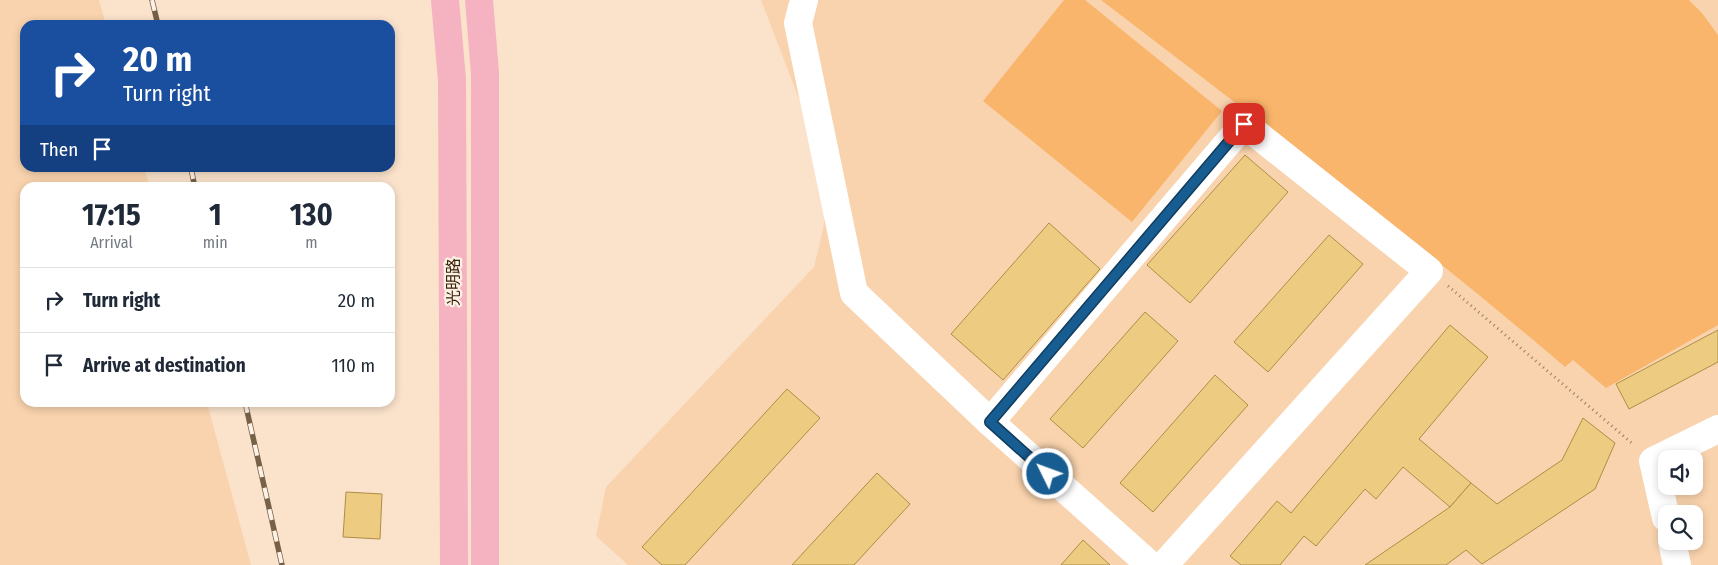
<!DOCTYPE html>
<meta charset="utf-8">
<style>
:root{--surface:#fff;--page:#f2f2f3;--text:#1f2937;--muted:#747a83;--line:#e0e1e3}
body{margin:0;font-family:"Fira Sans Condensed","Noto Sans SC",sans-serif;background:var(--page);color:var(--text);height:100vh;display:flex;flex-direction:column;font-size:19px;white-space:nowrap}
*{box-sizing:border-box;margin:0}
p{font-size:16px;color:var(--muted)}
.icon{flex:none;width:28px;height:28px;fill:none;stroke:currentColor;stroke-width:2;stroke-linecap:round;stroke-linejoin:round}
.map{position:relative;flex:1;overflow:hidden}
.side{position:absolute;left:20px;top:182px;width:375px;height:225px;display:flex;flex-direction:column;background:var(--surface);border-radius:15px;box-shadow:0 2px 8px #0003}
.side>*{flex:none}
.top-card{position:absolute;left:20px;top:20px;width:375px;height:152px;border-radius:15px;box-shadow:0 2px 8px #0003;background:#1a4fa0;color:#fff;overflow:hidden}
.tools{position:absolute;left:1658px;top:450px;display:grid;gap:10px}
.tools a{display:grid;place-items:center;width:45px;height:45px;border-radius:10px;background:var(--surface);box-shadow:0 2px 8px #0003;font-size:25px}
.pin{position:absolute;display:grid;place-items:center;width:42px;height:42px;color:#fff;margin:-21px;border-radius:10px;box-shadow:0 2px 8px #0006}
.me{position:absolute;width:55px;margin:-28px;rotate:312deg;stroke-linejoin:round;filter:drop-shadow(0 0 4px #0008)}
.turn{display:flex;align-items:center;gap:18px;height:105px;padding:0 20px;font-size:22px}
.turn .icon{width:65px;height:65px;stroke-width:2.5}
.turn b{display:block;font-size:35px;line-height:42px}
.then{display:flex;align-items:center;height:48px;padding:0 20px;background:#0003;gap:10px;font-size:19px}
.eta{display:flex;justify-content:space-evenly;align-items:center;height:85px;text-align:center}
.eta b{font-size:30px;font-weight:700;line-height:35px}
ul{padding:0;list-style:none}
li{display:flex;align-items:center;gap:15px;height:65px;padding:0 20px;border-top:1px solid var(--line)}
li div{flex:1}
li b{display:block;font-size:19px}
li em{font-style:normal}
.map>svg:first-child{display:block}
</style>
<div class="map">
<svg width="1718" height="565" viewBox="0 0 1718 565">
<rect width="100%" height="100%" fill="#fae2cb"/>
<g fill="#f9d3ad" fill-rule="evenodd">
<polygon points="0,0 99,0 106,25 25,25 25,168 144,168 150,187 25,188 25,402 207,403 251,565 0,565"/>
<path d="M761 0H1718V565H628L596 536 606 487 814 267 823 230 826 206 801 104ZM1666 459H1694V486H1666ZM1666 514H1694V541H1666Z"/>
</g>
<g fill="#f9b56b">
<polygon points="1064,0 1085,0 1222,111 1132,222 983,101"/>
<path d="M1101 0H1689L1702 13 1718 35V325L1606 388 1573 360 1565 367C1415 239 1257 119 1101 0Z"/>
</g>
<g fill="#edcc82" stroke="#ad8e45">
<polygon points="1245,155 1288,192 1190,303 1147,265"/>
<polygon points="1049,223 1100,269 1003,380 951,334"/>
<polygon points="1329,235 1363,264 1268,372 1234,342"/>
<polygon points="1145,312 1178,341 1083,448 1050,419"/>
<polygon points="1450,325 1488,357 1419,439 1471,483 1450,507 1403,467 1376,499 1365,489 1316,546 1304,536 1280,565 1241,565 1230,556 1277,501 1291,513"/>
<polygon points="1718,330 1718,362 1629,409 1616,384"/>
<polygon points="1215,375 1248,405 1153,512 1120,483"/>
<polygon points="787,389 820,418 685,565 662,565 642,547"/>
<polygon points="1583,418 1615,443 1595,489 1482,564 1466,550 1446,565 1365,565 1450,507 1471,483 1497,504 1562,460"/>
<polygon points="877,473 910,504 854,565 792,565"/>
<polygon points="346,492 382,494 380,539 343,537"/>
<polygon points="1083,540 1110,565 1061,565"/>
</g>
<g fill="none" stroke-linecap="round" stroke-linejoin="round">
<polyline stroke="#99826a" stroke-width="3" stroke-dasharray="1 4" stroke-linecap="butt" points="1448,286 1633,444"/>
<g stroke="#fff" stroke-width="28">
<polyline points="804,0 798,23 854,293 990,422 1150,565"/>
<polyline points="990,422 1244,124 1429,271 1164,565"/>
<polyline points="1666,518 1653,461 1718,429"/>
<polyline points="1672,541 1677,565"/>
</g>
<g stroke="#f5b2c1" stroke-width="28">
<polyline points="445,0 452,80 454,565"/>
<polyline points="479,0 485,73 485,565"/>
</g>
<g stroke="#766047" stroke-width="5.5">
<g id="rail">
<polyline points="152,0 158,25"/>
<polyline points="191,168 195,188"/>
<polyline points="245,402 282,565"/>
</g>
</g>
<use href="#rail" stroke="#fef2e6" stroke-width="4" stroke-dasharray="11" stroke-linecap="butt"/>
</g>
<g fill="none" stroke-linecap="round" stroke-linejoin="round">
<g stroke="#103c5e" stroke-width="12">
<polyline id="route" points="1048,474 990,422 1244,124"/>
</g>
<use href="#route" stroke="#185d91" stroke-width="9"/>
</g>
<g text-anchor="middle" stroke-width="4.5" stroke-linejoin="round" paint-order="stroke">
<g font-size="16" fill="#372108" stroke="#fef2e6">
<text transform="translate(453 282) rotate(-90)" y="6">光明路</text>
</g>
</g>
</svg>
<div class="tools">
<a><svg class="icon" aria-label="sound" viewBox="0 0 24 24"><path d="M4 9h4l5-4v14l-5-4H4zM17 9q2 3 0 6"/></svg></a>
<a><svg class="icon" aria-label="search" viewBox="0 0 24 24"><circle cx="10" cy="10" r="6"/><path d="M15 15l6 6"/></svg></a>
</div>
<div class="pin" style="left:1244px;top:124px;background:#d93025"><svg class="icon" aria-label="arrive" viewBox="0 0 24 24"><path d="M6 21V4h12l-3 4 3 4H6"/></svg></div>
<svg class="me" style="left:1048px;top:474px" viewBox="-20 -20 40 40"><circle r="17" fill="#185d91" stroke="#fff" stroke-width="3"/><path d="M0-11L8 9 0 5-8 9z" fill="#fff"/></svg>
<div class="top-card">
<div class="turn"><svg class="icon" aria-label="right" viewBox="0 0 24 24"><path d="M7 20v-9h11M14 6l5 5-5 5"/></svg><div><b>20 m</b>Turn right</div></div>
<div class="then">Then<svg class="icon" aria-label="arrive" viewBox="0 0 24 24"><path d="M6 21V4h12l-3 4 3 4H6"/></svg></div>
</div>
<section class="side">
<div class="eta">
<div><b>17:15</b><p>Arrival</p></div>
<div><b>1</b><p>min</p></div>
<div><b>130</b><p>m</p></div>
</div>
<ul>
<li><svg class="icon" aria-label="right" viewBox="0 0 24 24"><path d="M7 20v-9h11M14 6l5 5-5 5"/></svg><div><b>Turn right</b></div><em>20 m</em></li>
<li><svg class="icon" aria-label="arrive" viewBox="0 0 24 24"><path d="M6 21V4h12l-3 4 3 4H6"/></svg><div><b>Arrive at destination</b></div><em>110 m</em></li>
</ul>
</section>
</div>
